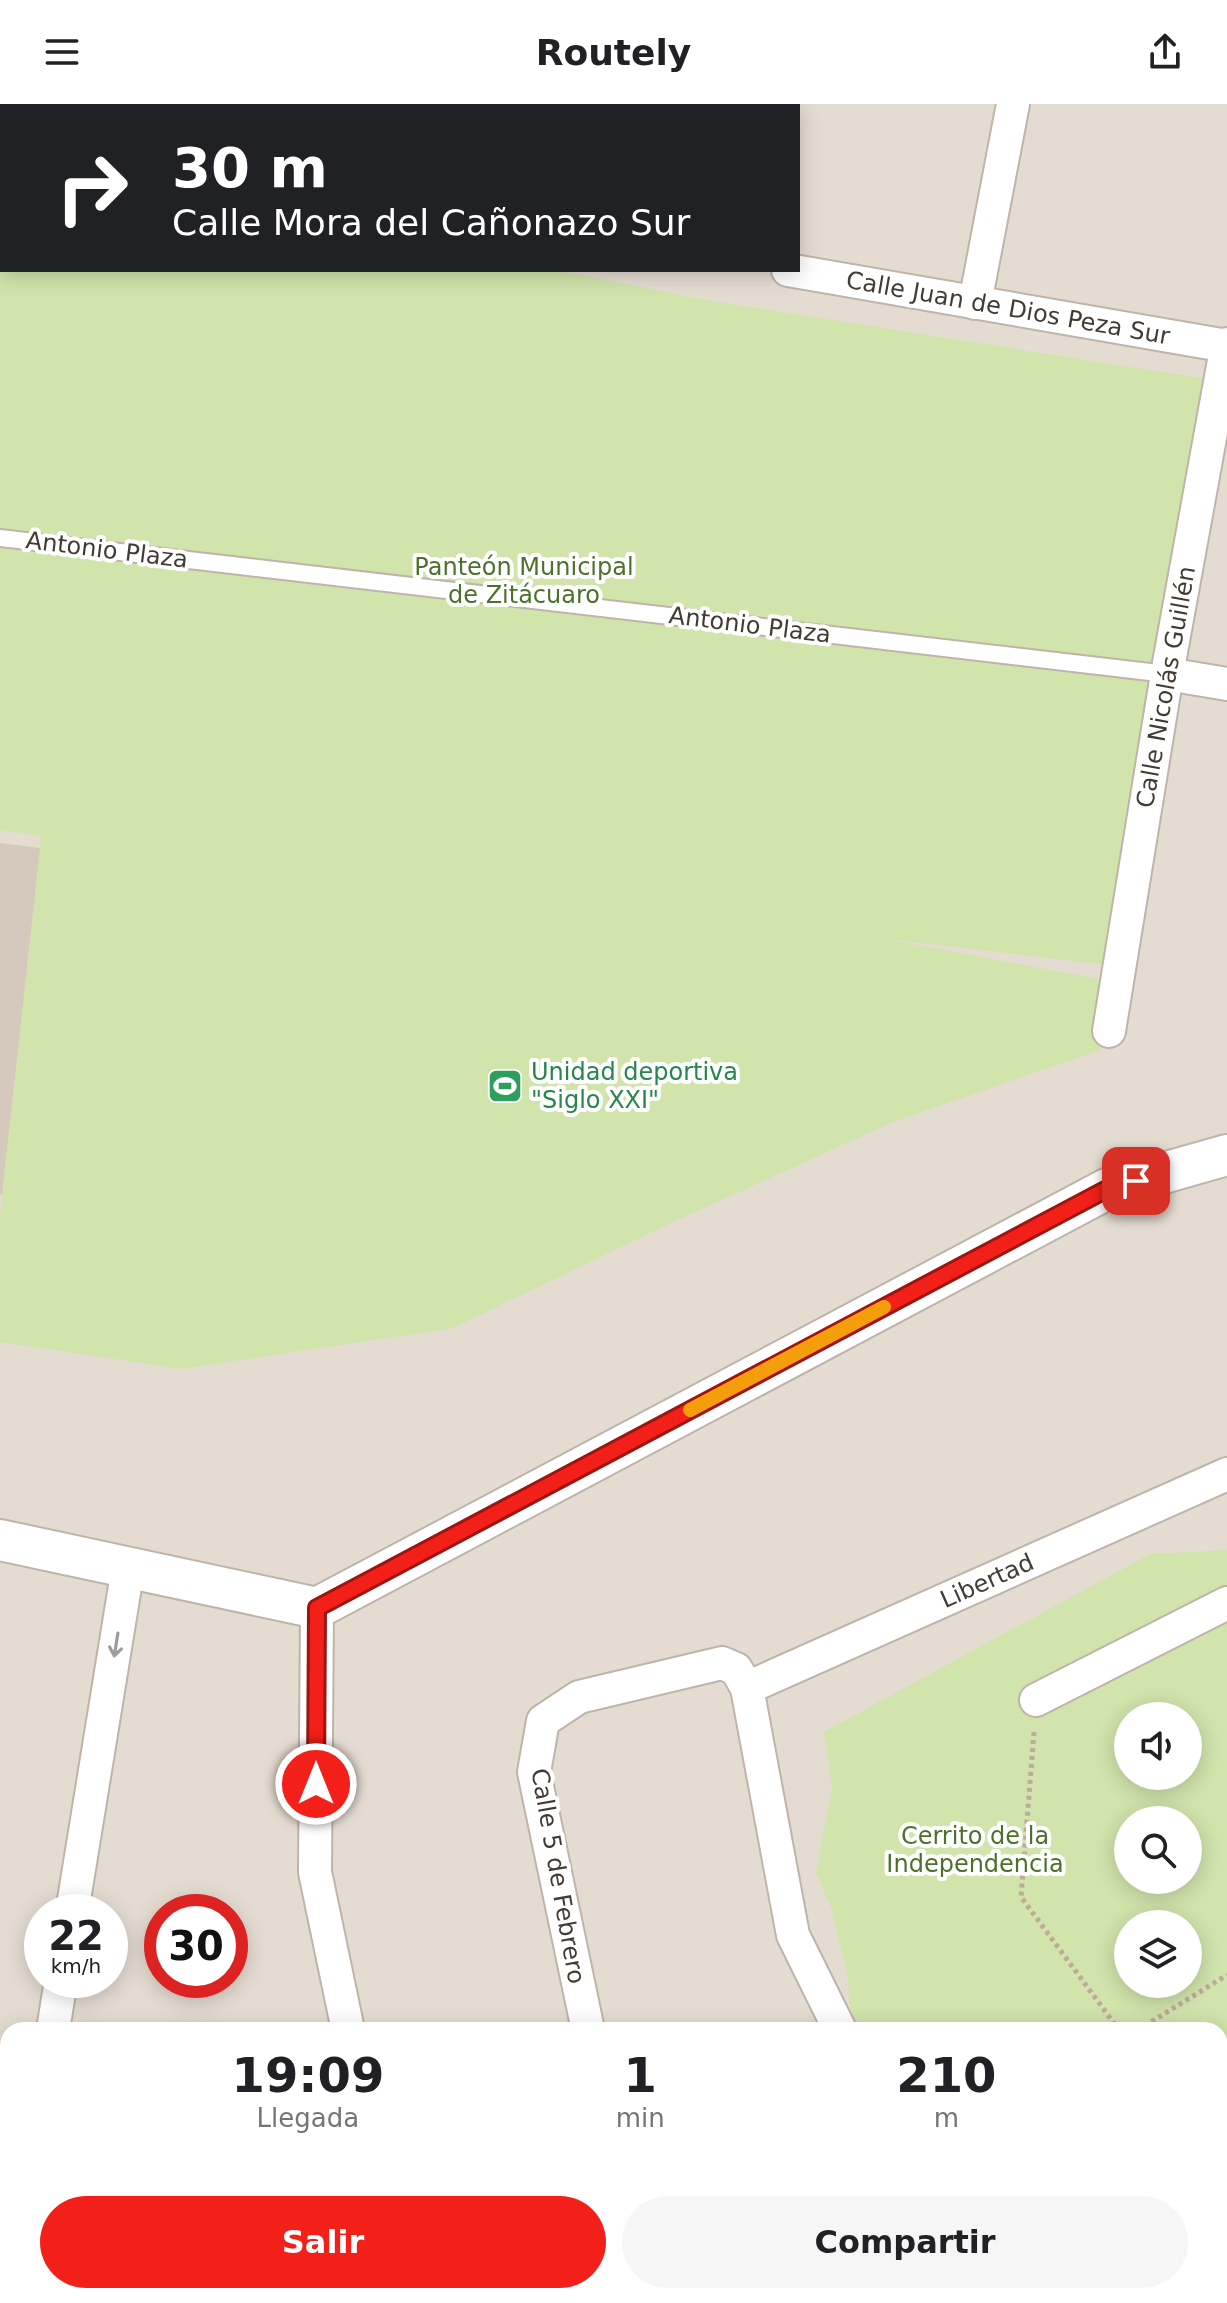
<!DOCTYPE html>
<html lang="es">
<meta charset="utf-8">
<style>
:root{--surface:#fff;--page:#f6f6f6;--text:#202124;--muted:#757577;--accent:#f22018}
body{margin:0;font-family:"DejaVu Sans",sans-serif;background:var(--page);color:var(--text);height:100vh;display:flex;flex-direction:column;font-size:30px;white-space:nowrap}
*{box-sizing:border-box;margin:0}
p{font-size:26px;color:var(--muted)}
.icon{flex:none;width:44px;height:44px;fill:none;stroke:currentColor;stroke-width:2;stroke-linecap:round;stroke-linejoin:round}
.map{position:relative;flex:1;overflow:hidden}
.sheet{position:absolute;left:0px;top:1918px;width:1228px;height:282px;display:flex;flex-direction:column;background:var(--surface);border-radius:24px 24px 0 0;box-shadow:0 4px 20px #0003}
.sheet>*{flex:none}
.banner{position:absolute;left:0px;top:0px;width:800px;height:168px;box-shadow:0 4px 20px #0003;background:#202124;color:#fff;overflow:hidden}
.controls{position:absolute;left:1114px;top:1598px;display:grid;gap:16px}
.controls a{display:grid;place-items:center;width:88px;height:88px;border-radius:50%;background:var(--surface);box-shadow:0 4px 20px #0003;font-size:40px}
.speed{position:absolute;left:24px;top:1790px;display:flex;gap:16px;font-size:40px;font-weight:700;text-align:center}
.speed>*{display:grid;place-content:center;width:104px;height:104px;border-radius:50%;background:var(--surface);box-shadow:0 4px 20px #0003;line-height:1}
.speed small{font-size:20px;font-weight:400}
.speed .limit{border:12px solid #d22;background:#fff;color:#111}
.pin{position:absolute;display:grid;place-items:center;width:68px;height:68px;color:#fff;margin:-34px;border-radius:16px;box-shadow:0 4px 12px #0006}
.me{position:absolute;width:88px;margin:-44px;rotate:0deg;stroke-linejoin:round;filter:drop-shadow(0 0 6px #0008)}
.turn{display:flex;align-items:center;gap:28px;height:168px;padding:0 40px;font-size:36px}
.turn .icon{width:104px;height:104px;stroke-width:2.5}
.turn b{display:block;font-size:56px;line-height:68px}
.eta{display:flex;justify-content:space-evenly;align-items:center;height:136px;text-align:center}
.eta b{font-size:48px;font-weight:600;line-height:56px}
.cta{display:flex;gap:16px;margin-top:auto;padding:16px 40px}
.cta a{flex:1;height:92px;border-radius:48px;background:var(--accent);color:#fff;font-size:32px;font-weight:600;line-height:92px;text-align:center}
.cta a+a{background:var(--page);color:var(--text)}
header{display:flex;justify-content:space-between;align-items:center;height:104px;padding:0 40px;background:var(--surface);font-size:36px;font-weight:600}
.map>svg:first-child{display:block}
</style>
<header><svg class="icon" aria-label="menu" viewBox="0 0 24 24"><path d="M4 6h16M4 12h16M4 18h16"/></svg>Routely<svg class="icon" aria-label="share" viewBox="0 0 24 24"><path d="M12 15V3M7 8l5-5 5 5M5 13v7h14v-7"/></svg></header>
<div class="map">
<svg width="1227" height="2199" viewBox="0 0 1227 2199">
<rect width="100%" height="100%" fill="#f1ebe3"/>
<path fill="#e5dcd1" fill-rule="evenodd" d="M0 0H1227V2199H0ZM2 2H798V166H2ZM1128 1612H1188V1672H1128ZM1128 1716H1188V1776H1128ZM42 1808H110V1876H42ZM162 1808H230V1876H162ZM1128 1820H1188V1880H1128ZM8 1926H1220V2192H8Z"/>
<g fill="#d1e4ac" fill-rule="evenodd">
<polygon points="0,60 2,166 557,166 706,196 1213,276 1108,861 886,835 1109,877 1100,946 893,1018 669,1120 453,1224 182,1265 0,1238 0,1110 41,732 0,726"/>
<path d="M1227 1446V2199H544L523 2192H1220V1926H856L849 1898 848 1873 831 1804 816 1768 832 1684 824 1628 1150 1450ZM1128 1612H1188V1672H1128ZM1128 1716H1188V1776H1128ZM1128 1820H1188V1880H1128Z"/>
</g>
<polygon fill="#d5c8bc" points="0,739 40,744 2,1091 0,1091"/>
<g fill="none" stroke-linecap="round" stroke-linejoin="round">
<g stroke="#bfb4a9" stroke-width="20">
<polyline id="service" points="0,434 1167,570"/>
</g>
<g stroke="#bfb4a9" stroke-width="36">
<g id="minor">
<polyline points="195,2 196,0"/>
<polyline points="473,2 474,0"/>
<polyline points="742,2 742,0"/>
<polyline points="0,37 2,37"/>
<polyline points="788,166 1227,242"/>
<polyline points="975,199 1013,0"/>
<polyline points="1167,570 1227,580"/>
<polyline points="1109,927 1167,570 1227,240"/>
<polyline points="317,1504 315,1768 348,1926"/>
<polyline points="747,1584 1227,1370"/>
<polyline points="1036,1596 1227,1499"/>
<polyline points="72,1808 128,1464"/>
<polyline points="53,1926 61,1876"/>
<polyline points="588,1926 534,1668 543,1617 579,1593 722,1559 736,1565 747,1584 793,1831 840,1926"/>
<polyline points="0,2079 8,2080"/>
<polyline points="468,2192 488,2199"/>
<polyline points="5,2199 8,2184"/>
<polyline points="434,2199 435,2192"/>
</g>
</g>
<g stroke="#bfb4a9" stroke-width="44">
<polyline id="tertiary" points="0,1436 317,1504 1107,1085 1227,1051"/>
</g>
<g stroke="#bdab98" stroke-width="5" stroke-dasharray="4 4" stroke-linecap="butt">
<polyline points="1034,1628 1021,1793 1119,1926"/>
<polyline points="1138,1926 1227,1871"/>
<polyline points="1220,2080 1227,2073"/>
</g>
<use href="#service" stroke="#fff" stroke-width="16"/>
<use href="#minor" stroke="#fff" stroke-width="32"/>
<use href="#tertiary" stroke="#fff" stroke-width="40"/>
</g>
<defs><path id="oneway-shaft" d="M-6 0H5M1.5-3L5.5 0L1.5 3" fill="none" stroke-width="1.6" stroke-linecap="round" stroke-linejoin="round" transform="scale(2)"/></defs>
<use stroke="#a09d99" href="#oneway-shaft" transform="translate(116 1541) rotate(99)"/>
<g fill="none" stroke-linecap="round" stroke-linejoin="round">
<g stroke="#9d1510" stroke-width="20">
<polyline id="route" points="316,1680 317,1504 1107,1085 1136,1077"/>
</g>
<use href="#route" stroke="#f22018" stroke-width="14"/>
<polyline stroke="#f59e0b" stroke-width="14" points="690,1306 884,1203"/>
</g>
<defs>
<g id="stadium-square" transform="scale(1.8)"><rect x="-9" y="-9" width="18" height="18" rx="4" fill="#2e9e5b" stroke="#fff"/><path d="M0-5a6.5 5 0 1 0 0 10a6.5 5 0 1 0 0-10ZM-3.5-1.8h7v3.6h-7Z" fill="#fff"/></g>
</defs>
<g fill-rule="evenodd">
<use href="#stadium-square" x="505" y="982"/>
</g>
<g text-anchor="middle" stroke-width="8" stroke-linejoin="round" paint-order="stroke">
<g font-size="24" fill="#423b33" stroke="#fff">
<text transform="translate(1008 204) rotate(10)" y="8">Calle Juan de Dios Peza Sur</text>
<text transform="translate(107 446) rotate(7)" y="8">Antonio Plaza</text>
<text transform="translate(750 521) rotate(7)" y="8">Antonio Plaza</text>
<text transform="translate(1166 583) rotate(-80)" y="8">Calle Nicolás Guillén</text>
<text transform="translate(987 1477) rotate(-24)" y="8">Libertad</text>
<text transform="translate(558 1772) rotate(80)" y="8">Calle 5 de Febrero</text>
</g>
<g font-size="24" fill="#4d712a" stroke="#fff">
<text x="524" y="471">Panteón Municipal<tspan x="524" dy="28">de Zitácuaro</tspan></text>
<text x="975" y="1740">Cerrito de la<tspan x="975" dy="28">Independencia</tspan></text>
</g>
<g font-size="24" fill="#27864d" stroke="#fff" text-anchor="start">
<text x="531" y="976">Unidad deportiva<tspan x="531" dy="28">"Siglo XXI"</tspan></text>
</g>
</g>
</svg>
<div class="controls">
<a><svg class="icon" aria-label="sound" viewBox="0 0 24 24"><path d="M4 9h4l5-4v14l-5-4H4zM17 9q2 3 0 6"/></svg></a>
<a><svg class="icon" aria-label="search" viewBox="0 0 24 24"><circle cx="10" cy="10" r="6"/><path d="M15 15l6 6"/></svg></a>
<a><svg class="icon" aria-label="layers" viewBox="0 0 24 24"><path d="M12 4l9 5-9 5-9-5zM3 14l9 5 9-5"/></svg></a>
</div>
<div class="speed"><div>22<small>km/h</small></div><div class="limit">30</div></div>
<div class="pin" style="left:1136px;top:1077px;background:#d93025"><svg class="icon" aria-label="arrive" viewBox="0 0 24 24"><path d="M6 21V4h12l-3 4 3 4H6"/></svg></div>
<svg class="me" style="left:316px;top:1680px" viewBox="-20 -20 40 40"><circle r="17" fill="#f22018" stroke="#fff" stroke-width="3"/><path d="M0-11L8 9 0 5-8 9z" fill="#fff"/></svg>
<div class="banner">
<div class="turn"><svg class="icon" aria-label="right" viewBox="0 0 24 24"><path d="M7 20v-9h11M14 6l5 5-5 5"/></svg><div><b>30 m</b>Calle Mora del Cañonazo Sur</div></div>
</div>
<section class="sheet">
<div class="eta">
<div><b>19:09</b><p>Llegada</p></div>
<div><b>1</b><p>min</p></div>
<div><b>210</b><p>m</p></div>
</div>
<div class="cta"><a>Salir</a><a>Compartir</a></div>
</section>
</div>
